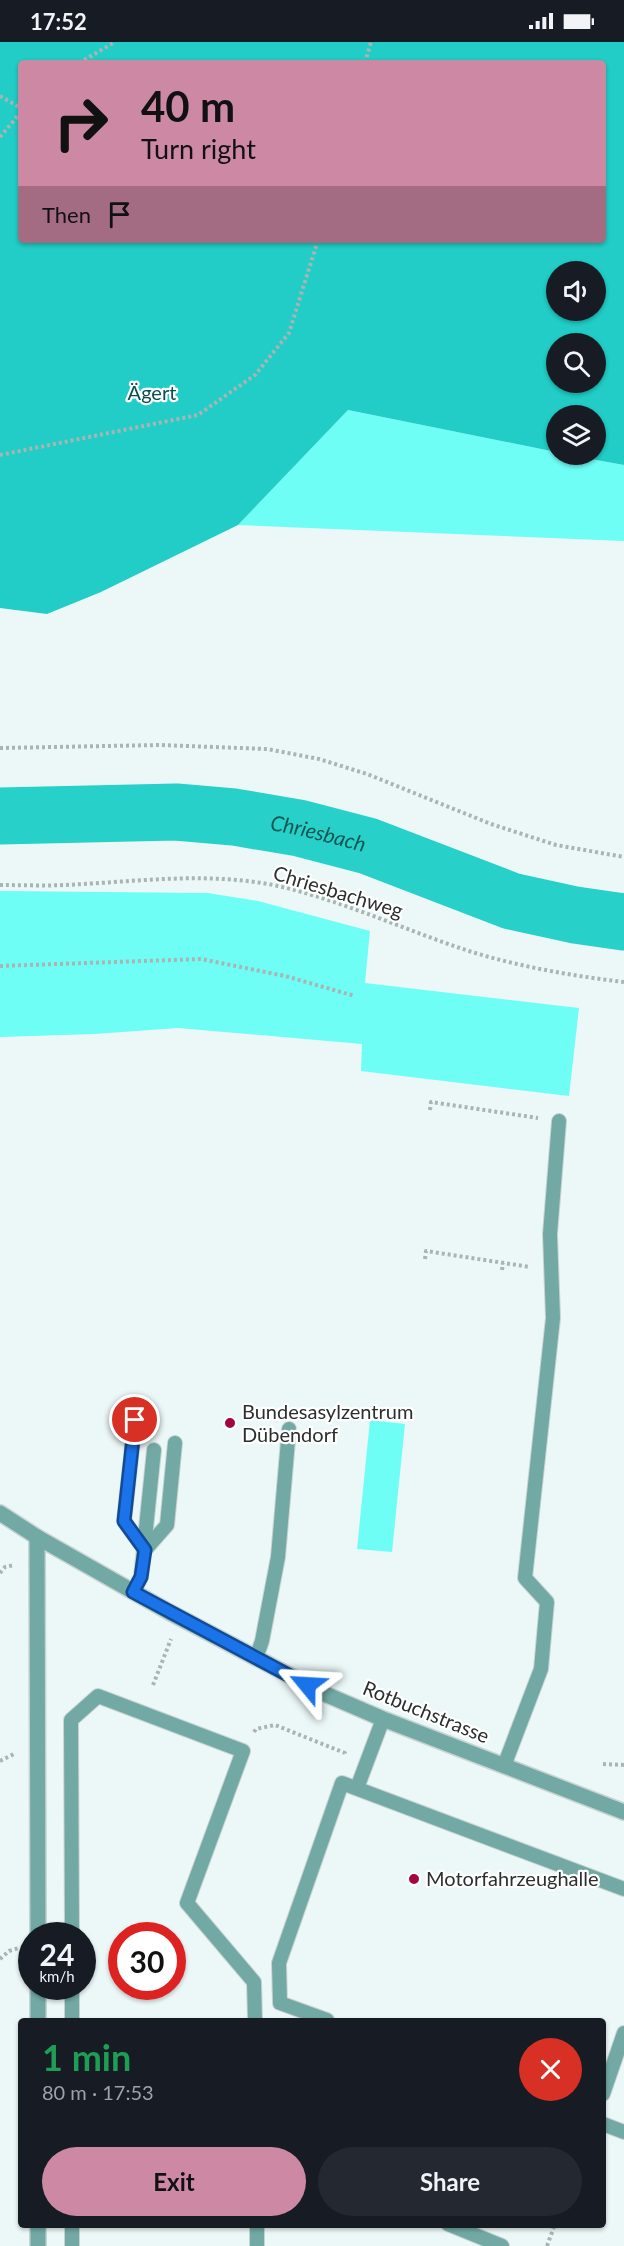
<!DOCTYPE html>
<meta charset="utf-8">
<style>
:root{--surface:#171b24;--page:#242831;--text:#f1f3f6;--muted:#9ea1a6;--accent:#cd88a4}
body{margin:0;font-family:Lato,sans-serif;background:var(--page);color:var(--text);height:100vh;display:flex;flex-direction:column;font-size:22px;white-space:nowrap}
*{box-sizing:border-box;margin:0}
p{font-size:20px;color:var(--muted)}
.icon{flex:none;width:33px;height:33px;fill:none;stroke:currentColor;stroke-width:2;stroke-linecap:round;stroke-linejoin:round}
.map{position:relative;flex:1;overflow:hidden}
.details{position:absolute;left:18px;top:1976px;width:588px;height:210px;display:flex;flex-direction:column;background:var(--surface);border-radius:6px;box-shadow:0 2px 4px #0004}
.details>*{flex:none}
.top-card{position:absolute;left:18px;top:18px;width:588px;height:183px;border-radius:6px;box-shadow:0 2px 4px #0004;background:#cd88a4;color:#111;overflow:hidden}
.fabs{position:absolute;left:546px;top:219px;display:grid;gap:12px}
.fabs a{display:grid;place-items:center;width:60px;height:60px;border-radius:50%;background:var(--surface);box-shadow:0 2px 4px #0004;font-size:30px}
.speed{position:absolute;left:18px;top:1880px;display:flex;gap:12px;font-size:30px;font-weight:700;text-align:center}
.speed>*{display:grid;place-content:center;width:78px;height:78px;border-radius:50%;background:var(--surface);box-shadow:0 2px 4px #0004;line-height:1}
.speed small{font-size:15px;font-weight:400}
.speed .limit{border:9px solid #d22;background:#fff;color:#111}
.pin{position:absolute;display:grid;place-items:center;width:51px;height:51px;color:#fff;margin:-26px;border:3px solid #fff;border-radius:50%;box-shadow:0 2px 6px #0007}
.me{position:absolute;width:66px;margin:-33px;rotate:297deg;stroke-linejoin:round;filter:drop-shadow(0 0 4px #0008)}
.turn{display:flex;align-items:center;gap:21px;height:126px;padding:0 24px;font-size:27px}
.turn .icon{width:78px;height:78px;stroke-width:2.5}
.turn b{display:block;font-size:42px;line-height:51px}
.then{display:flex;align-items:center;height:57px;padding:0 24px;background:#0003;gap:12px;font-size:22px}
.round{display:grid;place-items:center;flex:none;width:63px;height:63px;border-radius:32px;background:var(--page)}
.summary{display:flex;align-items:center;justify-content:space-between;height:102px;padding:0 24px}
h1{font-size:36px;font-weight:700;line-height:45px;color:#1e9e55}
.button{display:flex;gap:12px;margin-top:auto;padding:12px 24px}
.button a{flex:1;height:69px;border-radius:36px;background:var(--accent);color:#111;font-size:24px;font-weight:700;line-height:69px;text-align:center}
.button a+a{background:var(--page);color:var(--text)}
.status{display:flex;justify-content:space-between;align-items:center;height:42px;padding:0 30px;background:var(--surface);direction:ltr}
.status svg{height:16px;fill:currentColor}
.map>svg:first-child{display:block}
</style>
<div class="status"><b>17:52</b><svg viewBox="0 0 49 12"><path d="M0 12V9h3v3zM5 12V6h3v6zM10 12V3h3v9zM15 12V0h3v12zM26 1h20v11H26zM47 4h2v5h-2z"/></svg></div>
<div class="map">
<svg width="624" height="2204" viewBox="0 0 624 2204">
<rect width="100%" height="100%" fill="#ebf8f7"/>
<g fill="#6efef6">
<polygon points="348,368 556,410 556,412 570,413 624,423 624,499 238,483"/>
<polygon points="0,849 208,851 258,859 370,889 365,941 579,966 569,1054 361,1029 362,1002 178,986 95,992 0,995"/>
<polygon points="370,1378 405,1382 392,1510 357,1507"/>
</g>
<path fill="#21cdc6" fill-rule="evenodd" d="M0 0H624V423L569 413 596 412V374H556V410L348 368 238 483 101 550 47 572 0 566ZM21 21H603V198H21ZM556 230H596V268H556ZM556 302H596V340H556Z"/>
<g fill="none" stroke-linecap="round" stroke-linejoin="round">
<path stroke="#27d0c8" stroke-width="57" id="s1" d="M0 774 176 770 234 775 299 786 368 804 511 859 575 873 624 880"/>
<g stroke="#c8d4d3" stroke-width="16">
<g id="lane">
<polyline points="135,1379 124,1479 145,1508"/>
<polyline points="145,1508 167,1483 175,1401"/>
<polyline points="133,1550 141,1535 154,1408"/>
<polyline points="256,1616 262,1599 278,1515 289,1387"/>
<polyline points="504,1724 541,1627 547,1560 525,1536 553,1276 550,1192 559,1079"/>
<polyline points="357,1746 383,1677"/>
<polyline points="72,1893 71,1678 98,1654 243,1709 187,1861 254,1940 255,1978"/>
<polyline points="72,1944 72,1978"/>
<polyline points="327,1978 280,1961 279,1921 342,1741 624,1847"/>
<polyline points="603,2052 624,1991"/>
<polyline points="603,2082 624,2090"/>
<polyline points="72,2182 72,2204"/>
<polyline points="448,2182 502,2204"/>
<polyline points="257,2204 257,2182"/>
</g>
</g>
<g stroke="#c8d4d3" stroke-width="18">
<g id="street">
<polyline points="0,1471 37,1495 169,1570 325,1652 383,1677 624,1770"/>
<polyline points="37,1495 38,1893"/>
<polyline points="38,1944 38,1978"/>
<polyline points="38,2182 38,2204"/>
</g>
</g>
<g stroke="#aab4b3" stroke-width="4" stroke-dasharray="3 3" stroke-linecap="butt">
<polyline points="79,21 115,0"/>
<polyline points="365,21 371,0"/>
<polyline points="0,54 21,66"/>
<polyline points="0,95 21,70"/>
<polyline points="0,413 198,373 255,333 289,291 318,198"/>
<polyline points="0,706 160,703 267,707 319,717 367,732 491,782 556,803 624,815"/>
<path d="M0 843C21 843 43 844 64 843 135 840 207 829 278 844 344 859 407 889 472 910 521 925 573 934 624 940"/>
<polyline points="0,924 201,917 285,934 355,954"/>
<polyline points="430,1068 431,1060 538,1076"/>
<polyline points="425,1217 426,1209 530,1225"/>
<polyline points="502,1228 503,1221"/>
<polyline points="0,1531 5,1525 14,1523"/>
<polyline points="153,1643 171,1597"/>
<polyline points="254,1690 256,1687 275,1683 345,1711 345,1713"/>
<polyline points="0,1719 16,1711"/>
<polyline points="603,1722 624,1723"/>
<polyline points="0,1917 9,1909 19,1906"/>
<polyline points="547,2204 555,2182"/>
</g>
<use href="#lane" stroke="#72a9a5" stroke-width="14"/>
<use href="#street" stroke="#72a9a5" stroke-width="15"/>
</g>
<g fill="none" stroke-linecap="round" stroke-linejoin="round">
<g stroke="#114b97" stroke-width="15">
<polyline id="route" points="135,1378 124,1479 145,1508 141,1535 133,1550 307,1643"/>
</g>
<use href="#route" stroke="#1a73e8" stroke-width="10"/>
</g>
<g fill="#a2053f" stroke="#fff" stroke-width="2">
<circle cx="230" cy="1381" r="6"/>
<circle cx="414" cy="1837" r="6"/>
</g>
<g text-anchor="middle" stroke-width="4.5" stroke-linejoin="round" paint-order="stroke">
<g font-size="20" fill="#0a4f4c" stroke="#fff">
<text x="152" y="358">Ägert</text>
</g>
<g font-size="20" fill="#2b302f" stroke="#fff">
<text transform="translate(338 850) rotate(17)" y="7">Chriesbachweg</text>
<text transform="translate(426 1670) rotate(22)" y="7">Rotbuchstrasse</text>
</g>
<g font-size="20" fill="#2b302f" stroke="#fff" text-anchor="start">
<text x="242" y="1377">Bundesasylzentrum<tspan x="242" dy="23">Dübendorf</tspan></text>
<text x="426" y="1844">Motorfahrzeughalle</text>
</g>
<g font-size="21" font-style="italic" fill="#155653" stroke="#fff">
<text dy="7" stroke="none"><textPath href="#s1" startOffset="320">Chriesbach</textPath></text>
</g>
</g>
</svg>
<div class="fabs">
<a><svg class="icon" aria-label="sound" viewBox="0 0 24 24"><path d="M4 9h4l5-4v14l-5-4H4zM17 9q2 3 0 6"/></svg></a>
<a><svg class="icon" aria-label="search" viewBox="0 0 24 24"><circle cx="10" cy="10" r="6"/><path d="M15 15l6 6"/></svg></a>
<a><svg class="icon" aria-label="layers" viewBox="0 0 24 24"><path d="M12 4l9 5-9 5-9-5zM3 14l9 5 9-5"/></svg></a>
</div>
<div class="speed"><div>24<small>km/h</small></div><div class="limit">30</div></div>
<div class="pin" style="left:135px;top:1378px;background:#d93025"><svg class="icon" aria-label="arrive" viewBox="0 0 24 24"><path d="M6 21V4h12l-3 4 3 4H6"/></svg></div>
<svg class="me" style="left:307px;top:1643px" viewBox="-20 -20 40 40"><path d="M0-17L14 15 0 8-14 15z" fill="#1a73e8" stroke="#fff" stroke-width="4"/></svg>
<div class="top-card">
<div class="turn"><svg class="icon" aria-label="right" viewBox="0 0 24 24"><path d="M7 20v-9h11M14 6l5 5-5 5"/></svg><div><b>40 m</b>Turn right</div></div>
<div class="then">Then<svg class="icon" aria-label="arrive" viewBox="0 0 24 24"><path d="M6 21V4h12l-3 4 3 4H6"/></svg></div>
</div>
<section class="details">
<div class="summary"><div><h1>1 min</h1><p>80 m · 17:53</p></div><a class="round" style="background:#d93025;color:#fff"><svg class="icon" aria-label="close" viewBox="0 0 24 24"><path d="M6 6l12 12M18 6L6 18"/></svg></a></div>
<div class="button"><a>Exit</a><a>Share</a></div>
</section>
</div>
